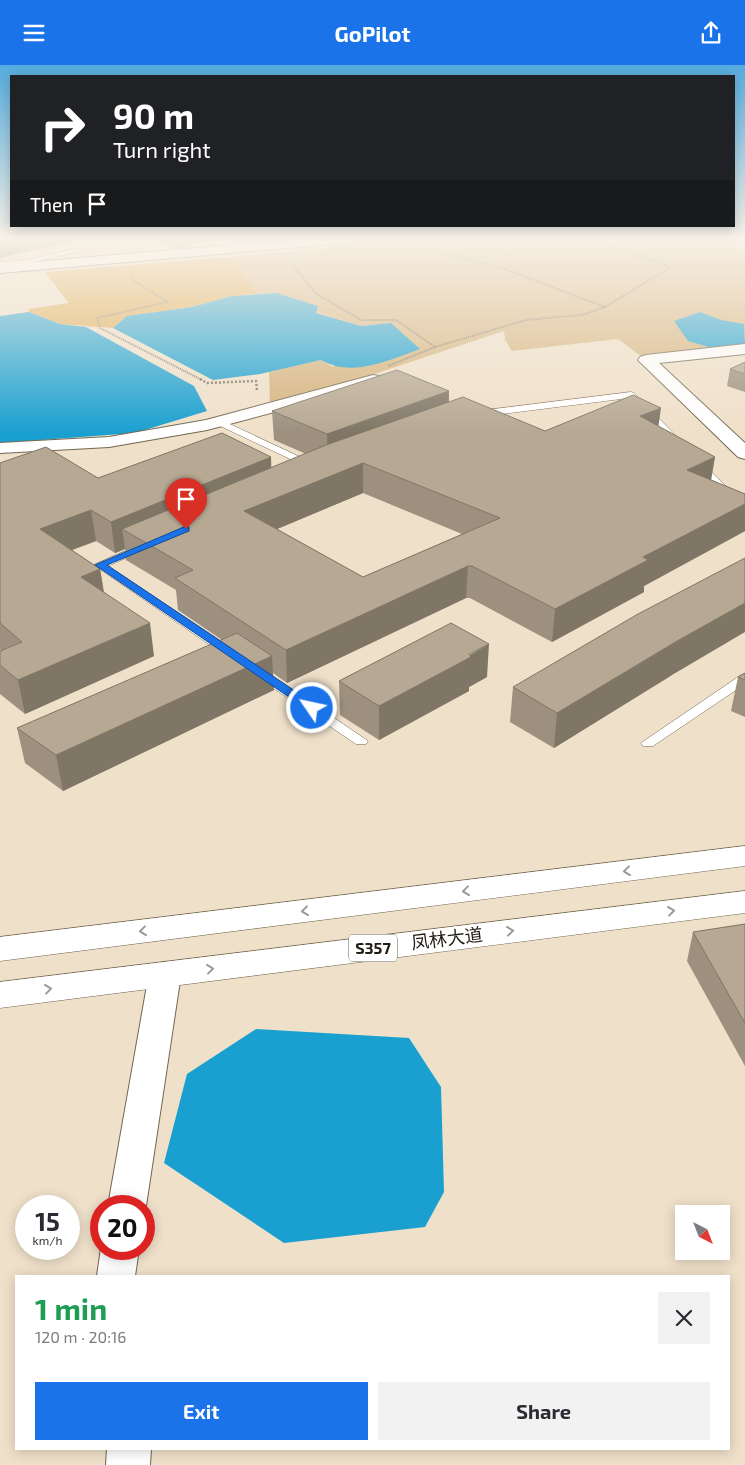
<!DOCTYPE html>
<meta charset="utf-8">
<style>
:root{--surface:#fff;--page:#f2f2f3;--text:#2b2b33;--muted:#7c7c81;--accent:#1a73e8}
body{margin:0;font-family:"Exo 2","Noto Sans SC",sans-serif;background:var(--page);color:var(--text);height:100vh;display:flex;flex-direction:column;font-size:19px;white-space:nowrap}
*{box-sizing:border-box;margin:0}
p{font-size:16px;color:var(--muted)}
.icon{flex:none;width:28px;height:28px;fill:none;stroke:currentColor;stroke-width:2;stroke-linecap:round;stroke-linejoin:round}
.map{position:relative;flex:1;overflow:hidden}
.details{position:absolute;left:15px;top:1210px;width:715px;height:175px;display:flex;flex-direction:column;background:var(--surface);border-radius:0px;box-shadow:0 2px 12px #0003}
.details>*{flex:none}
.banner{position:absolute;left:10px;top:10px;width:725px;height:152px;border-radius:0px;box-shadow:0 2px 12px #0003;background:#202124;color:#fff;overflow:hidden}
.needle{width:32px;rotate:138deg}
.fabs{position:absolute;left:675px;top:1140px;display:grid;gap:10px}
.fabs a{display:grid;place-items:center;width:55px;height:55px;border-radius:0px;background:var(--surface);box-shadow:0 2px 12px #0003;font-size:25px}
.speed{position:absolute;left:15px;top:1130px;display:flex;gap:10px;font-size:25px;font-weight:700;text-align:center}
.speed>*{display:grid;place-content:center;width:65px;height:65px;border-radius:50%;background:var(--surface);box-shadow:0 2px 12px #0003;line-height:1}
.speed small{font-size:12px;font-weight:400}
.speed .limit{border:8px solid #d22;background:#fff;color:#111}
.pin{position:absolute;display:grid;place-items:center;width:42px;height:42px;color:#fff;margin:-51px -21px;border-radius:50% 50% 50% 0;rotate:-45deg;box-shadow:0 0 5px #0007}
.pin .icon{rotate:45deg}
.me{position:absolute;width:55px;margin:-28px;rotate:304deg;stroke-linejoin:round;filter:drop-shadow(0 0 4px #0008)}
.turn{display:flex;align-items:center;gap:18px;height:105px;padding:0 20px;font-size:22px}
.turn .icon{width:65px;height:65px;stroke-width:2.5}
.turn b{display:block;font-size:35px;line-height:42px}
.then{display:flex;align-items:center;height:48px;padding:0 20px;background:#0003;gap:10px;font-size:19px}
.round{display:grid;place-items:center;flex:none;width:52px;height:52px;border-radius:0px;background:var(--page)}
.headline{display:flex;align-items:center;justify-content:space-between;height:85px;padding:0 20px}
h1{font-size:30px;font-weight:700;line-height:38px;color:#1e9e55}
.cta{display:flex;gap:10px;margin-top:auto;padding:10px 20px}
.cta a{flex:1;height:58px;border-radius:0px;background:var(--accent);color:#fff;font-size:20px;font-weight:700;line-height:58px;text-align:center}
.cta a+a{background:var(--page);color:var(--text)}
header{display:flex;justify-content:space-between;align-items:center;height:65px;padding:0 20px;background:var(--accent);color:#fff;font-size:22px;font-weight:700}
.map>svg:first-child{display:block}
</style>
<header><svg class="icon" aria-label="menu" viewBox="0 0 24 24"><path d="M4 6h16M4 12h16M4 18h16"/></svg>GoPilot<svg class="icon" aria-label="share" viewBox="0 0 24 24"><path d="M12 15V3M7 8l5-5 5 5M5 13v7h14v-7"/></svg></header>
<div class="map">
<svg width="745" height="1400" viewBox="0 0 745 1400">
<rect width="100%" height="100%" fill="#efe0c9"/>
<polygon fill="#d5b37e" points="435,172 745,172 745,177 731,178 739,185 745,186 745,283 646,295 618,274 512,286 505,275 504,266 365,312 270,339 269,307 321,295 333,302 391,258 361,261 315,247 318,241 277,228 257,229 231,192"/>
<polygon fill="#dca74a" points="231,192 257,229 232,231 192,242 127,251 113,263 60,259 29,247 28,244 69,238 45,207"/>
<g fill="#1aa0d0">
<path d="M277 228 318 241 316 248 361 261 391 258 420 284C389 295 352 313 321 295L260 309 213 315 113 263 127 251 192 242 232 231Z"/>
<polygon points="29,247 60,259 86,262 194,321 207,346 135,368 0,378 0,251"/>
<polygon points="700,247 721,255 744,259 745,281 709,282 688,276 674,256"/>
<polygon points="256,964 409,973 441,1022 444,1127 425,1162 284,1178 164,1098 187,1009"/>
</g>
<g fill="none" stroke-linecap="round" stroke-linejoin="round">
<g stroke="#736752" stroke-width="1">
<g id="service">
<polygon points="125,172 138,172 27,199 0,201 0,197 27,195"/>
<polygon points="631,327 634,328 681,376 681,380 675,380 629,333 478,352 473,349 478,346"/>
<polygon points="219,354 313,398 315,400 313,402 307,402 216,359 216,355"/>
<polygon points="698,396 701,397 745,440 745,449 741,448 695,401 695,397"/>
<polygon points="142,479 146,480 147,482 146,484 108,501 234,585 236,588 234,591 226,591 94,500"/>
<polygon points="258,603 262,604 368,676 366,679 356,679 254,610 252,607"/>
<polygon points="745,609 745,619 653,681 643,681 641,678 741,610"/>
</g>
</g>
<g stroke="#736752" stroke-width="2">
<g id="minor">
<polygon points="321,172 375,172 369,176 0,208 0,200"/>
<polygon points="745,279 745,289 659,298 745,378 745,394 738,392 638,295 640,292 646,290"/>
<polygon points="373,310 379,311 381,315 379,319 207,365 109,382 0,388 0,378 109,372 206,355"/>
<polygon points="165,897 176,901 181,909 146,1141 144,1145 144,1141 108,1141 149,909 154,901"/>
<polygon points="101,1183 139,1184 135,1211 97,1211"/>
<polygon points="107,1384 151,1384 150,1400 106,1400"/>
</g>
</g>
<g stroke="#736752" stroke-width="1">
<g id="primary">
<polygon points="745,781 745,801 0,896 0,872"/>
<polygon points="745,826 745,848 0,943 0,917"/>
</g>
</g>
<g stroke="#817869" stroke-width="2" stroke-dasharray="1 1" stroke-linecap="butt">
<polyline points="408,172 429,185 502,203 605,242 582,250 526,255 435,282"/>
<polyline points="587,172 671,202 605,242"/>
<polyline points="291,197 315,228 361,255 396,255 435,282 388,301"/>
<polyline points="130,213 167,237 97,253 100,263 202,315"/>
</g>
<polyline stroke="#817869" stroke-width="2.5" stroke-dasharray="2 2" stroke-linecap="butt" points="200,314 207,318 256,316 257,325"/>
<use href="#service" fill="#fff" fill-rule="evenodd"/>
<use href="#minor" fill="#fff" fill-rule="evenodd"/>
<use href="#primary" fill="#fff" fill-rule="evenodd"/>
</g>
<g fill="#9d907e" fill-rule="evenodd">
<polygon points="145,172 222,172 184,182 173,183"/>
<polygon points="254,172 275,172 264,175"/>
<polygon points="745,297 745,327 727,321 730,304"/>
<path d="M449 326V337L545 366 658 361 711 415 745 429V466L644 521V527L552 577 470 533H466L287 618 273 608 274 625 63 726 25 698 17 663 222 575 178 545 176 525 126 495 125 484 115 488 96 476 72 485 100 504 104 527 154 591 25 649 0 629V586H1L0 584V398L98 413 271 403 306 389 274 375 272 346ZM363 428 462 469 363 512 277 464Z"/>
<polygon points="745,608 745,652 731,646 738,612"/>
<polygon points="672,610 554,683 510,657 513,622"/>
<polygon points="487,612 469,622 469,626 379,675 340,650 339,616"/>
<polygon points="745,859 745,1001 687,896 693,867"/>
</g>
<g fill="#7f7666">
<polygon points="0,172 92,172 0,193"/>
<polygon points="172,172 222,172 184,182 173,183"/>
<polygon points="264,172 275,172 264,175"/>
<polygon points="449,326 448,354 328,398 327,369"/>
<polygon points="661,343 657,371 640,351"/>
<polygon points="271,392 272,422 122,464 125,484 115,488 111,457"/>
<polygon points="715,392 710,422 687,405"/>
<polygon points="363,398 363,428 246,477 244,446"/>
<polygon points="745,439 745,466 644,521 644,527 552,577 555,544 643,492"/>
<polygon points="91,445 96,476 45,495 40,464"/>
<polygon points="468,501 466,533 287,618 286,585"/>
<polygon points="100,504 105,536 81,512"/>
<polygon points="745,538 745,567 672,610 554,683 557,648 677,576"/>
<polygon points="150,558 154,591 25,649 18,615"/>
<polygon points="489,579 487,612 469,622 469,626 379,675 379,641"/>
<polygon points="272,591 274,625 63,726 56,690"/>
</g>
<g fill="#b6a892" stroke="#7f7666" fill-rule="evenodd">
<polygon points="745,297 745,309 730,304"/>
<polygon points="397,305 449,326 327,369 272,346"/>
<path d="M633 330 661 343 640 351 715 392 687 405 745 429V439L643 492 648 495 555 544 472 501H468L286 585 175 513 193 505 122 464 326 380 463 332 545 366ZM363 398 500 453 363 512 244 446Z"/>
<polygon points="222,368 271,392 111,457 91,445 40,464 100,504 81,512 150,558 18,615 0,600 0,586 22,577 0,558 0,398 46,382 98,413"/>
<polygon points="745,493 745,538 677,576 557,648 513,622 638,549"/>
<polygon points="451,558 489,579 469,589 471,592 379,641 339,616"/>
<polygon points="237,568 272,591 56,690 17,663"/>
<polygon points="745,608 745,615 738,612"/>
<polygon points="745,859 745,958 693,867"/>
</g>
<defs><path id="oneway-chevron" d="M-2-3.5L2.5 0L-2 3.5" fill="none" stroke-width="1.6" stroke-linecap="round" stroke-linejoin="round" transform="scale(1.25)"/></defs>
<g stroke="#9b9995">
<use href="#oneway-chevron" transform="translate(627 806) rotate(173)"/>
<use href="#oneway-chevron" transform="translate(466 826) rotate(173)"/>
<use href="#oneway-chevron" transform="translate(305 846) rotate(173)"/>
<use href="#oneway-chevron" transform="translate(671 846) rotate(-7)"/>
<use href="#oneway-chevron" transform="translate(143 866) rotate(173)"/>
<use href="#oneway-chevron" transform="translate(510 866) rotate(-7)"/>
<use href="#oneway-chevron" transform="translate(210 904) rotate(-7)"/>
<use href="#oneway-chevron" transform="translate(48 924) rotate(-7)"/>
</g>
<linearGradient id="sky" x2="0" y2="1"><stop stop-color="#55acde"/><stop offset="0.47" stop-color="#f8f1e7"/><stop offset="1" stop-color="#f8f1e7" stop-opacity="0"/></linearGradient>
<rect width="745" height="368" fill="url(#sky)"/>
<polygon fill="#1a73e8" stroke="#114b97" points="186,461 189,462 189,466 107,500 316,640 317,643 316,645 308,645 95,500"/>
<g text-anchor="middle" stroke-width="4.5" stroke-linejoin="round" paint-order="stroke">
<rect fill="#fff" stroke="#64605a" stroke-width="1" x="349" y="869.5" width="48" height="27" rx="4"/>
<g font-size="16" font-weight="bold" fill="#211c14">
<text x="373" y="889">S357</text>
</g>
<g font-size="18" fill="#211c14" stroke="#fff">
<text transform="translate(447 874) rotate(-7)" y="6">凤林大道</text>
</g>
</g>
</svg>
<div class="fabs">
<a><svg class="needle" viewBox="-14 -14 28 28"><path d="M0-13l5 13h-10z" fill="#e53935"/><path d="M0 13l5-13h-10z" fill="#7c7c81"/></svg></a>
</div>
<div class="speed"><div>15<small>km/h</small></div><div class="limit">20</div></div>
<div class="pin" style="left:186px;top:464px;background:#d93025"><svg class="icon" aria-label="arrive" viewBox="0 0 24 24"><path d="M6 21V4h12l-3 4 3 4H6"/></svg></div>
<svg class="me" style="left:312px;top:643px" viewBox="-20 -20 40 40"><circle r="17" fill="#1a73e8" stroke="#fff" stroke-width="3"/><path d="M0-11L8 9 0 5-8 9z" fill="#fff"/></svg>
<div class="banner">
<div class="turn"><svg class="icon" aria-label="right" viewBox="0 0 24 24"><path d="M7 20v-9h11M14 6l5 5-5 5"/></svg><div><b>90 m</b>Turn right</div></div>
<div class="then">Then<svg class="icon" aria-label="arrive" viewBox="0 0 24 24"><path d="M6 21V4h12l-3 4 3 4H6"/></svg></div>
</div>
<section class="details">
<div class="headline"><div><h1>1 min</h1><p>120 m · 20:16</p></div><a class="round"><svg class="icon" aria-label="close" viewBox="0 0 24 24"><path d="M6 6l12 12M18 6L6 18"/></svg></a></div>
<div class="cta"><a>Exit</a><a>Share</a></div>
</section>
</div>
